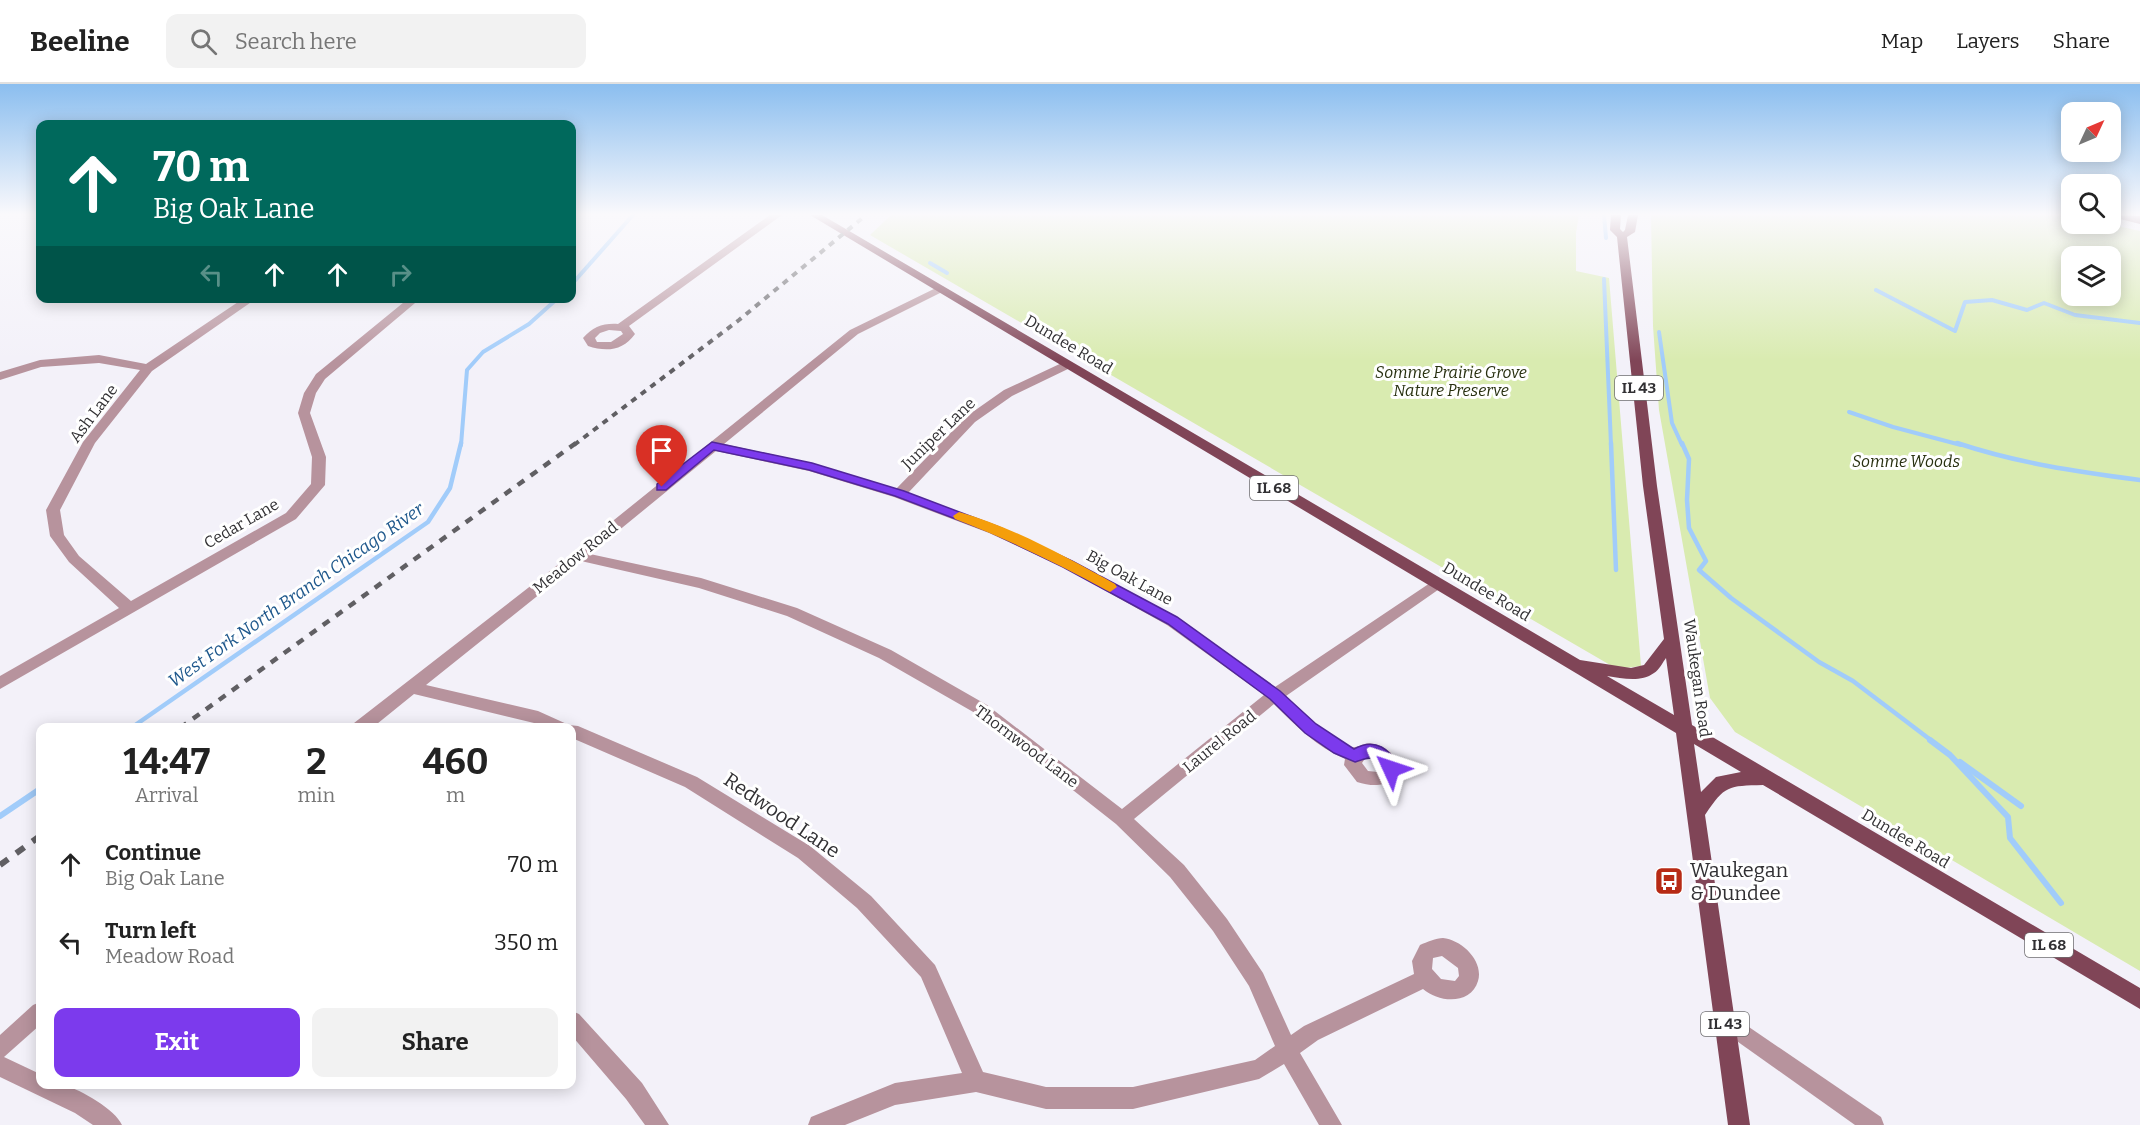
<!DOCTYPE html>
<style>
:root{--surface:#fff;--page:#f2f2f2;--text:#222;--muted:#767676;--line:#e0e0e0;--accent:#7c3aed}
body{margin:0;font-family:Bitter,serif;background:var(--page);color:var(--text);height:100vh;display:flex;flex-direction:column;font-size:22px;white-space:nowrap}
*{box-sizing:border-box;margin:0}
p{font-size:20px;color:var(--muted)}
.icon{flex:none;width:33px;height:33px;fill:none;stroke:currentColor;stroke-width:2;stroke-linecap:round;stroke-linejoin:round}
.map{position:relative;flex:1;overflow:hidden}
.side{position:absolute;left:36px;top:639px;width:540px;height:366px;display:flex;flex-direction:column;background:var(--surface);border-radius:12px;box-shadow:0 3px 15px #0003}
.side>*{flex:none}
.banner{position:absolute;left:36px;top:36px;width:540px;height:183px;border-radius:12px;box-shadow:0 3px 15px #0003;background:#00695c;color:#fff;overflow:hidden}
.needle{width:39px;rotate:46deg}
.controls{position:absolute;left:2061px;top:18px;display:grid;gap:12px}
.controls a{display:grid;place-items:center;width:60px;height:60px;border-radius:12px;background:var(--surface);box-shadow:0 3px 15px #0003;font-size:30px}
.pin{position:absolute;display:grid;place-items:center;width:51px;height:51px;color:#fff;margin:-62px -26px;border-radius:50% 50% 50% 0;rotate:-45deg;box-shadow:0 0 6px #0007}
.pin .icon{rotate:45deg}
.me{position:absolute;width:66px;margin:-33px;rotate:312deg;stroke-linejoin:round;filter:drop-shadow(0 0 4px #0008)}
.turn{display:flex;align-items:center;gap:21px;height:126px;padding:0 18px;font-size:27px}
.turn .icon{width:78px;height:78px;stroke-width:2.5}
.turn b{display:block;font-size:42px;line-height:51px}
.lanes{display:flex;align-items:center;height:57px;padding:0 18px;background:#0003;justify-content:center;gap:30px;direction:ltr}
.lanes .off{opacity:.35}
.eta{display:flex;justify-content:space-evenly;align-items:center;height:102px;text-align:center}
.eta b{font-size:36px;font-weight:700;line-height:42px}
.cta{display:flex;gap:12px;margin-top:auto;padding:12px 18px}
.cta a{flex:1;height:69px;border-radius:12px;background:var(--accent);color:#fff;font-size:24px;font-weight:700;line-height:69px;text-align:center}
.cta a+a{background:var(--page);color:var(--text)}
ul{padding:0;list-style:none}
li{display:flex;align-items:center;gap:18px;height:78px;padding:0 18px}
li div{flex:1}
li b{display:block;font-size:22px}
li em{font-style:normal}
header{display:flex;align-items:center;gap:36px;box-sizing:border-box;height:84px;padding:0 30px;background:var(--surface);border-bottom:2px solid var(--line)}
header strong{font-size:28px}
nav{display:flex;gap:33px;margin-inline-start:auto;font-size:21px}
.search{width:420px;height:54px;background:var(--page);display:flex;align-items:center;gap:15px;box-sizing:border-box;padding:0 21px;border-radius:12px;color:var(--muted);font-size:22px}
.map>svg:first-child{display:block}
</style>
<header>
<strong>Beeline</strong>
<div class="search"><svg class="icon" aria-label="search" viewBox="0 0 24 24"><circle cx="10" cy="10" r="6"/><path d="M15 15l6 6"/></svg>Search here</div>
<nav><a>Map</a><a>Layers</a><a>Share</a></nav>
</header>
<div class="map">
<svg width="2140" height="1041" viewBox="0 0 2140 1041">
<rect width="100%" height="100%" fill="#f3f1f9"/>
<g fill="#d9ebb0" fill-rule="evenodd">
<polygon points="891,131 1579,131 1576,149 1576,187 1609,194 1641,582 1617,585 870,151"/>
<path d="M1651 131H2071L2072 140H2109L2140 147V887L1735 648 1710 614 1659 326 1653 242ZM2110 172V212H2072V172Z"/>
</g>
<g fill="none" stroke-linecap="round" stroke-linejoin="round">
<g stroke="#a1ccfa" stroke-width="4">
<polyline points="1604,131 1606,154"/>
<polyline points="930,179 947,189"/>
<polyline points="1604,195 1611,361"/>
<polyline points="572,200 633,131"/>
<polyline points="1876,206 1955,247 1965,218 1992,216 2027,226 2044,219 2075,231 2140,239"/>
<polyline points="1659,248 1672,339 1682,361"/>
<polyline points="1849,328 1893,343 1961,361"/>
<polyline points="461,361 467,286 483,268 529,240 558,214"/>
</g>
<g stroke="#a1ccfa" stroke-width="4.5">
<polyline points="1611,359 1616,486"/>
<polyline points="1682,359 1689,375 1687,416 1689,444 1706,477 1699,486 1731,514 1819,578 1853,597 1932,657"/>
<path d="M1957 359C2017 379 2078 388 2140 396"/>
<polyline points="131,644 428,438 450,404 461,359"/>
</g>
<g stroke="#a1ccfa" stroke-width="6">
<polyline points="1930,656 1950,671 2008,733 2010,754 2061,819"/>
<polyline points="1960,678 2021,722"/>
<polyline points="0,732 40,705"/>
</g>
<g fill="#b7939d" fill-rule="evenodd">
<path d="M770 131H782L629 242 635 250C623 267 606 268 588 262L583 254C593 243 603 239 618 240ZM609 246 621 247 623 250 611 258H597L595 254 600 249Z"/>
<path d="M940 202 944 203V207L858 250 724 360 812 379 896 405 967 332 1004 306 1066 277 1072 281 1070 284 1012 312 975 338 908 409 999 443 1073 477 1177 533 1275 603 1433 497H1443L1445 501 1286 612C1300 625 1334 660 1352 663 1356 664 1361 661 1365 660 1379 657 1393 668 1399 680 1396 703 1376 704 1357 698L1344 681 1345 675C1317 663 1296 642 1274 620L1134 735 1184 781 1227 835 1263 889 1291 951 1304 942 1414 890 1412 877 1420 861C1427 858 1436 854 1443 854 1462 856 1484 877 1478 897 1471 921 1439 919 1423 905L1318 956 1300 969 1342 1041H1319L1284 980 1259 995 1133 1025H1046L976 1008 895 1021 845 1041H808L811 1033 895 999 962 989 921 893 857 824 798 774 685 703 572 654V644H545L534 639 414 610 372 644H352L354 639 573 469 850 246ZM716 367 809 387 894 413 989 449 1063 483 1167 541 1264 611 1122 725 987 621 891 566 797 524 701 494 590 470ZM581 477 699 504 787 532 879 574 975 629 1116 740 1170 793 1213 847 1249 902 1275 962 1255 976 1133 1003H1046L983 988 935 881 871 812 810 762 697 693 578 642 569 641 538 627 426 601ZM1366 673 1377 676 1381 681V686L1378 688 1368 687 1362 679ZM1442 872 1458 884 1459 892 1455 897 1441 895 1432 885 1433 874Z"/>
<polygon points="244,214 257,214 152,287 95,359 60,426 64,451 79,472 131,517 286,429 311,400 312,373 298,329 304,309 316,290 409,214 421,214 325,295 316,309 310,329 326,373 325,401 296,435 0,605 0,592 119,524 69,478 50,452 46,426 83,358 140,286 99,279 41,283 0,296 0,288 40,276 99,271 146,280"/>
<path d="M40 918V941L4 973 40 990V1000C48 1000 57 999 64 1001 81 1006 115 1025 122 1041H93L75 1029 0 993V951L33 921Z"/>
<polygon points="1724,926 1881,1033 1884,1041 1855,1041 1717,943 1714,936 1717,929"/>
<polygon points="572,927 579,930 642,999 669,1041 645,1041 626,1015 572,952"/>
</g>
<path fill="#804557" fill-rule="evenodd" d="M810 131H822L1580 576 1631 584 1644 581 1664 555 1643 402 1617 153 1610 146 1611 131H1621L1620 145 1623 148 1625 146 1628 131H1638L1635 148 1627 153 1657 402 1692 641 2140 904V925L1763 701C1728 702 1725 701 1705 731L1750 1041H1728L1676 649ZM1666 574 1674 631 1607 592C1622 594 1640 599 1654 589 1659 586 1663 578 1666 574ZM1694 660 1741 688 1716 693 1701 708Z"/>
<polygon fill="#6b283f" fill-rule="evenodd" points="2114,131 2140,132 2140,140 2116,134"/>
<polyline stroke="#605f63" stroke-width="4" stroke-dasharray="6 6" stroke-linecap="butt" points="574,361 739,236 866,131"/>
<polyline stroke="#605f63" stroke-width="4.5" stroke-dasharray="8 8" stroke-linecap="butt" points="180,644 576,359"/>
<polyline stroke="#605f63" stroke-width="6" stroke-dasharray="10 10" stroke-linecap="butt" points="0,781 40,752"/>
</g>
<linearGradient id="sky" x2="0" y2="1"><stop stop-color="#8bbeef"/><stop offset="0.47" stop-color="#faf9fc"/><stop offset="1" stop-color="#faf9fc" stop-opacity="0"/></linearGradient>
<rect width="2140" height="277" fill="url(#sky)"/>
<path fill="#7c3aed" stroke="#51269a" stroke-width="1.5" d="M712 358 812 379 904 407 999 443 1072 477 1177 533 1280 607 1316 640 1354 665C1375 653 1391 665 1399 685L1396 689 1391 691 1385 689C1376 670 1373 672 1355 678L1334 669 1305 649 1270 615 1168 540 1063 483 990 448 895 412 809 386 714 366 666 406H657V400Z"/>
<path fill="#f59e0b" d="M959 428C1013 443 1066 473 1115 500L1117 503 1110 508 1106 506C1057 479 1007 455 955 435L953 432Z"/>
<defs>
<g id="bus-square" transform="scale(1.5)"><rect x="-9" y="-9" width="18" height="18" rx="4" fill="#b72a15" stroke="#fff"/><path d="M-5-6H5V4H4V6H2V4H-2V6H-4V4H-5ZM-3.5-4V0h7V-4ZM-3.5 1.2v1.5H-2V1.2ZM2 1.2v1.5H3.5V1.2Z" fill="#fff"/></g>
</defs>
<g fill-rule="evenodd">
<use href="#bus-square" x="1669" y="797"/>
</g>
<g text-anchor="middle" stroke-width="6" stroke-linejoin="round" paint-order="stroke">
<g fill="#fff" stroke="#6f6e70" stroke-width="1.5">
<rect x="1615" y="292" width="48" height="24" rx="4.5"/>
<rect x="1250" y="392" width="48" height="24" rx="4.5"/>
<rect x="2025" y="849" width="48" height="24" rx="4.5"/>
<rect x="1701" y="928" width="48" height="24" rx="4.5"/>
</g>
<g font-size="15" font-weight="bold" fill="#313033">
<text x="1639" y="309">IL 43</text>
<text x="1274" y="409">IL 68</text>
<text x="2049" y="866">IL 68</text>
<text x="1725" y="945">IL 43</text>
</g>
<g font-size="16" fill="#313033" stroke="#fff">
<text transform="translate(1069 260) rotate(31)" y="6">Dundee Road</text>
<text transform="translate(93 329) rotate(-53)" y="6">Ash Lane</text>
<text transform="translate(938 349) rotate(-44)" y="6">Juniper Lane</text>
<text transform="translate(241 439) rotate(-30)" y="6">Cedar Lane</text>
<text transform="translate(575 473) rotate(-39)" y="6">Meadow Road</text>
<text transform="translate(1130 493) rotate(29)" y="6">Big Oak Lane</text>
<text transform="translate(1487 507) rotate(31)" y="6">Dundee Road</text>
<text transform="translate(1698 594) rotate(82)" y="6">Waukegan Road</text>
<text transform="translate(1219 657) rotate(-39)" y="6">Laurel Road</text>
<text transform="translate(1027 662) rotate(37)" y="6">Thornwood Lane</text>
<text transform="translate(1906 754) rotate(31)" y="6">Dundee Road</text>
</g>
<g font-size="16" font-style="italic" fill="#283010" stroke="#fff">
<text x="1451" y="294">Somme Prairie Grove<tspan x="1451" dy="18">Nature Preserve</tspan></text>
<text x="1906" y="383">Somme Woods</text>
</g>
<g font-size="18" font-style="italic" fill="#1f588c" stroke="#fff">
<text transform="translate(296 511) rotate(-35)" y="6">West Fork North Branch Chicago River</text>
</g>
<g font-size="20" fill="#313033" stroke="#fff">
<text transform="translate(782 731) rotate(34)" y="7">Redwood Lane</text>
</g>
<g font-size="20" fill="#313033" stroke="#fff" text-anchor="start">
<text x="1690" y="793">Waukegan<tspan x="1690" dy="23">&amp; Dundee</tspan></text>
</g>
</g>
</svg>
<div class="controls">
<a><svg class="needle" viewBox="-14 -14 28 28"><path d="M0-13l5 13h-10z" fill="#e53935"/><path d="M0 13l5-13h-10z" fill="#767676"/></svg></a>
<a><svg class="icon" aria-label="search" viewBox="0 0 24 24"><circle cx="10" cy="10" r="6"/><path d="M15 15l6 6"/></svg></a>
<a><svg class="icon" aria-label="layers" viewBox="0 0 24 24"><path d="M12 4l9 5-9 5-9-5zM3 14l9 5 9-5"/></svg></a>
</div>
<div class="pin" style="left:662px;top:403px;background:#d93025"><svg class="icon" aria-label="arrive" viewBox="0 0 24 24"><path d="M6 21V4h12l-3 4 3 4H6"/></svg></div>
<svg class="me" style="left:1391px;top:685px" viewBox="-20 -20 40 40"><path d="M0-17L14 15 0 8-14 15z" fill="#7c3aed" stroke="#fff" stroke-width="4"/></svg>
<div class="banner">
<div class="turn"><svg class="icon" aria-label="ahead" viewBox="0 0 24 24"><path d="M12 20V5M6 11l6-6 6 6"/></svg><div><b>70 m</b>Big Oak Lane</div></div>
<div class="lanes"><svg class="icon off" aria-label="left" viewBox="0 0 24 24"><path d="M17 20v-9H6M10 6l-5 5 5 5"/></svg><svg class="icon" aria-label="ahead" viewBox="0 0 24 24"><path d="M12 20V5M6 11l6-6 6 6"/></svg><svg class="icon" aria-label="ahead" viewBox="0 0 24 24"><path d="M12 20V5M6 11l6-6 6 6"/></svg><svg class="icon off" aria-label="right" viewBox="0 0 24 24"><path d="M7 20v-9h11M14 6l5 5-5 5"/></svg></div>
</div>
<section class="side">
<div class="eta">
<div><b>14:47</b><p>Arrival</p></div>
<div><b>2</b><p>min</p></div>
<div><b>460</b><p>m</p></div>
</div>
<ul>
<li><svg class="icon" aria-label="ahead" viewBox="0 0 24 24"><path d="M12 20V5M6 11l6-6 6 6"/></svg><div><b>Continue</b><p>Big Oak Lane</p></div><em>70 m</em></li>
<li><svg class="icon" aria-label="left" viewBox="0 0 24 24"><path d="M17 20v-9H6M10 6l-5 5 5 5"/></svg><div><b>Turn left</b><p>Meadow Road</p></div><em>350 m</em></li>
</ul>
<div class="cta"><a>Exit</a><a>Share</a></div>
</section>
</div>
